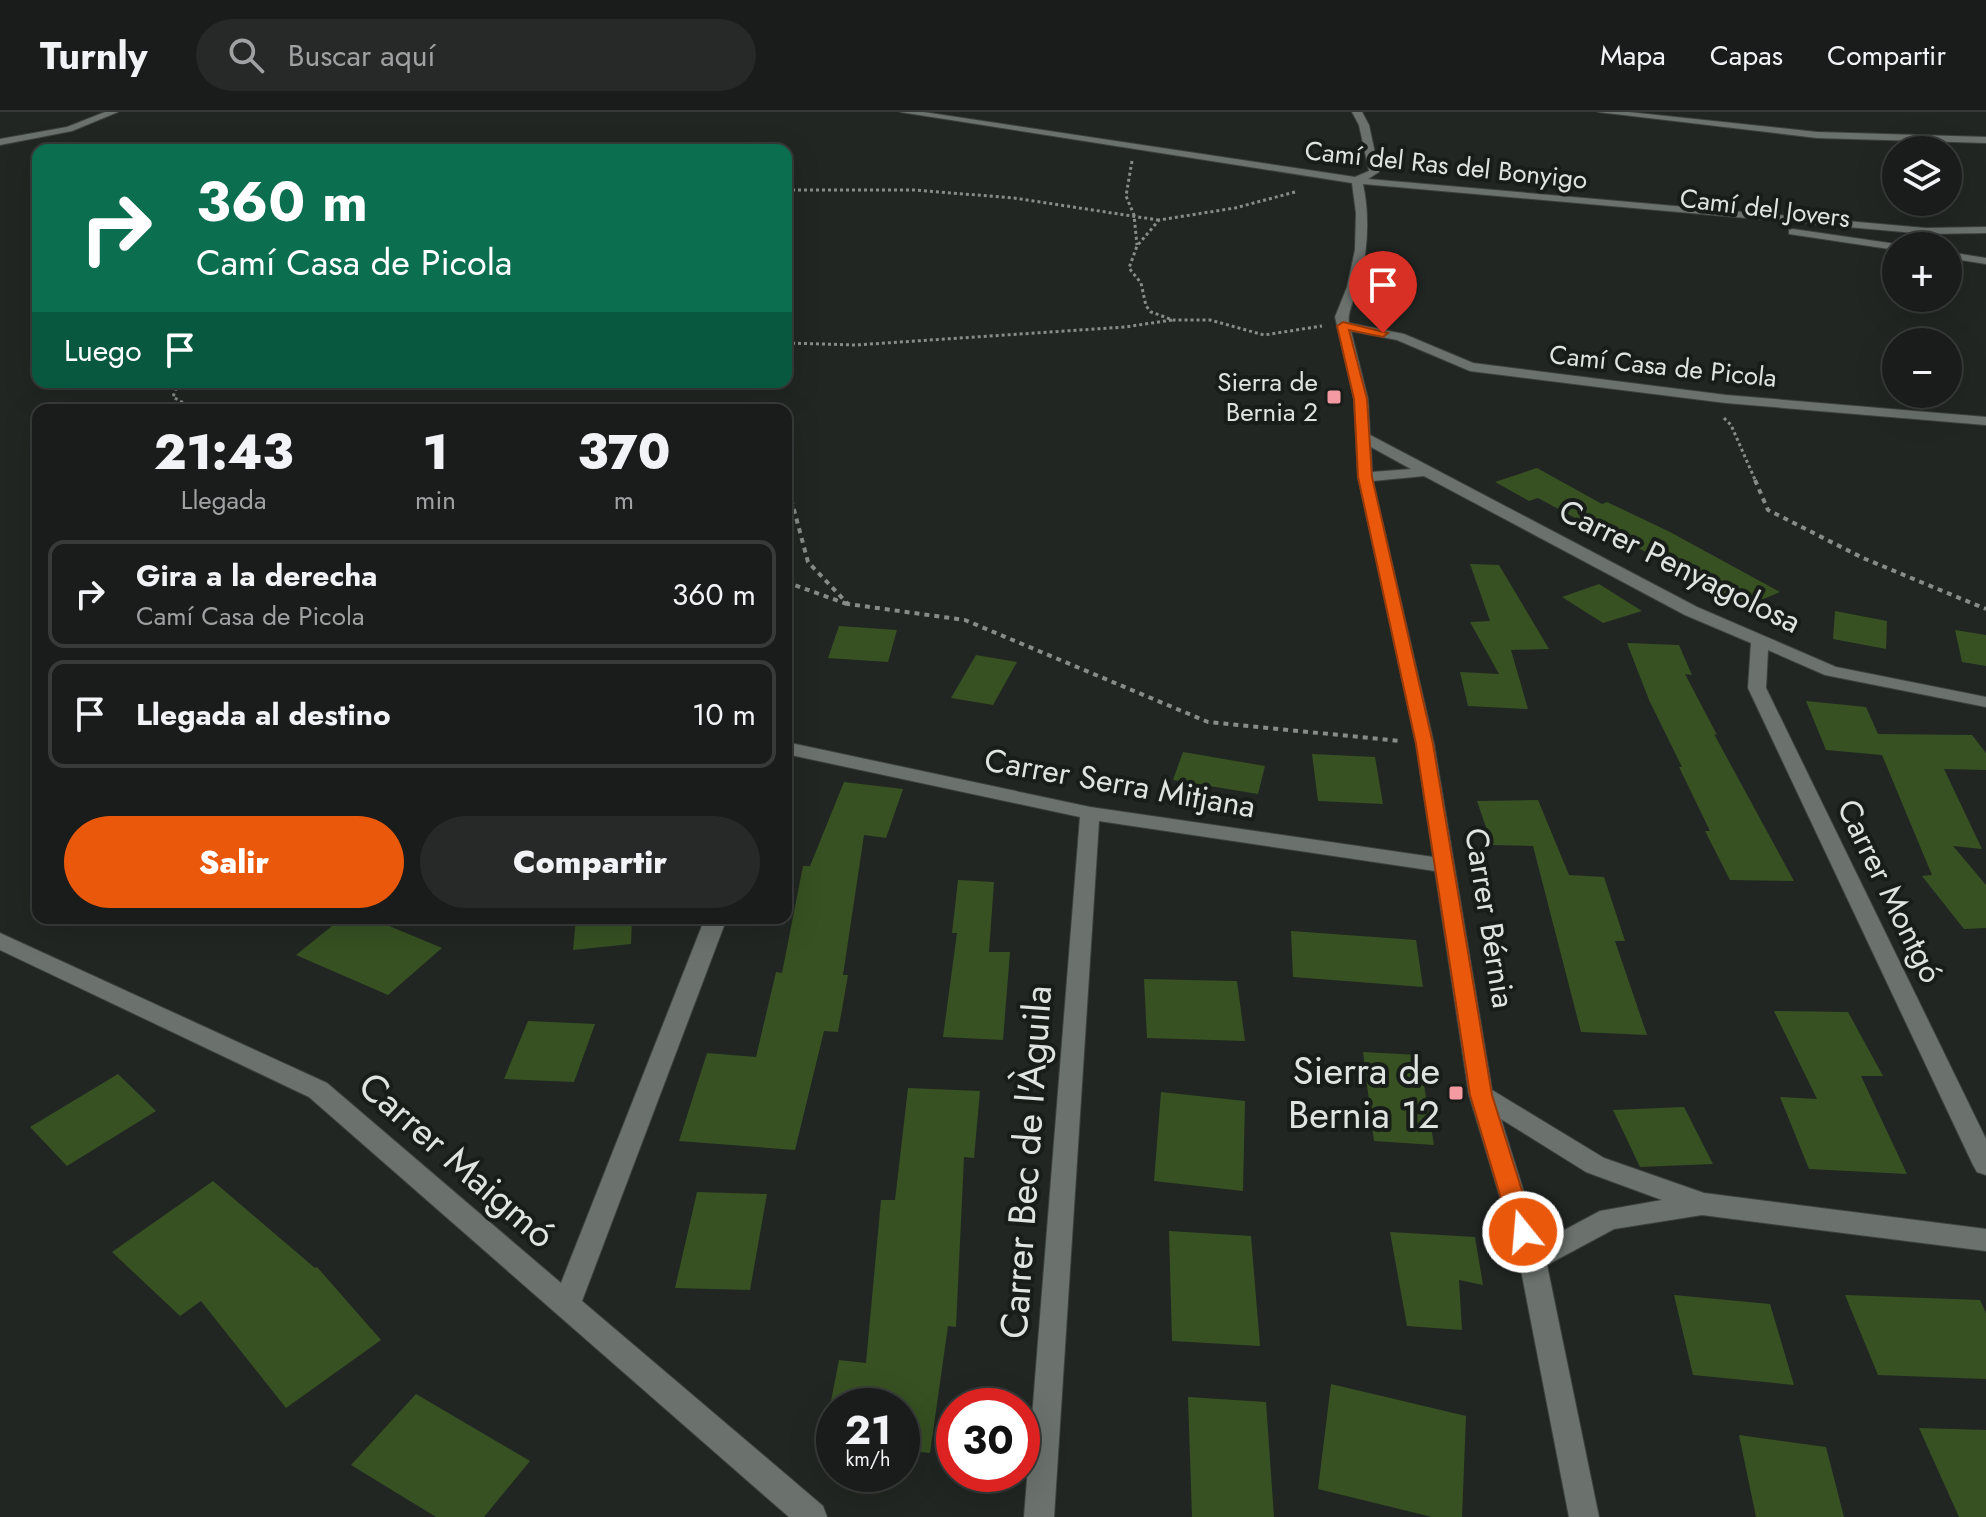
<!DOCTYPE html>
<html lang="es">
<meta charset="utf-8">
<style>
:root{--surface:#191c1a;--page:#262927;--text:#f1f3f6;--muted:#9fa1a2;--line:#373a39;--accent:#ea580c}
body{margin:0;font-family:Jost,sans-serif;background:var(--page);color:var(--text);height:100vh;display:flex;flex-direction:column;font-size:30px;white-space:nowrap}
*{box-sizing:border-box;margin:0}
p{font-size:26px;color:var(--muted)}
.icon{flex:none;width:44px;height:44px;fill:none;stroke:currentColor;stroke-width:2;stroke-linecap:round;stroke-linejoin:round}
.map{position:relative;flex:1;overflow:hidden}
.panel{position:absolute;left:32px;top:292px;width:760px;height:520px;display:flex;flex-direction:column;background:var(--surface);border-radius:16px;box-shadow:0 8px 32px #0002,0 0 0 2px var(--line)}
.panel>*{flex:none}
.hud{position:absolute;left:32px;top:32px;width:760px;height:244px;border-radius:16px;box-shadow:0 8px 32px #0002,0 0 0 2px var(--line);background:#0b6e4f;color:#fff;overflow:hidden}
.tools{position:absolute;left:1882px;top:24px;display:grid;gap:16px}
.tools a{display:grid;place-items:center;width:80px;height:80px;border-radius:50%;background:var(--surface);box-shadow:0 8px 32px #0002,0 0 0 2px var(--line);font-size:40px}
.speed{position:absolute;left:816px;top:1276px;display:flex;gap:16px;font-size:40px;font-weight:700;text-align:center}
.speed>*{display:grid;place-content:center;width:104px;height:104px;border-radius:50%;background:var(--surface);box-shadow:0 8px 32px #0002,0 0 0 2px var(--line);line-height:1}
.speed small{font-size:20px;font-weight:400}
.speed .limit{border:12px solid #d22;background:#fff;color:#111}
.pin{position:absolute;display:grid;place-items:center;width:68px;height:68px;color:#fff;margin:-82px -34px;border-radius:50% 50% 50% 0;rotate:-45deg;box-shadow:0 0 8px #0007}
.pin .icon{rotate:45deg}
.me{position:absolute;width:88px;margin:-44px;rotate:343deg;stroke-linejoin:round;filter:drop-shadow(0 0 6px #0008)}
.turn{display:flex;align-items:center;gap:28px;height:168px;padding:0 32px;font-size:36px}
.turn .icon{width:104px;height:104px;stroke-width:2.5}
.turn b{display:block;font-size:56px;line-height:68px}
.then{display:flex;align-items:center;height:76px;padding:0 32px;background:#0003;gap:16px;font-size:30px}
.eta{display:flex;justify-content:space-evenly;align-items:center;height:136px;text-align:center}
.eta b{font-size:48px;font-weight:800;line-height:56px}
.cta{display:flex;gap:16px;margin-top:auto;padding:16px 32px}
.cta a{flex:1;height:92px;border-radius:48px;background:var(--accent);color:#fff;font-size:32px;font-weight:800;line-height:92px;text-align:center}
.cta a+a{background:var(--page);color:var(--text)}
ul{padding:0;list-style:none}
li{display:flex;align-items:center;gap:24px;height:108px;margin:0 16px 12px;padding:0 16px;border:4px solid var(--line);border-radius:16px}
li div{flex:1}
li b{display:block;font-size:30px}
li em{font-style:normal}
header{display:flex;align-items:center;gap:48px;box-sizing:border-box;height:112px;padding:0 40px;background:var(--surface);border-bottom:2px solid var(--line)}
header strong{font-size:38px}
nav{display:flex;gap:44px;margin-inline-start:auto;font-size:28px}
.search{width:560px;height:72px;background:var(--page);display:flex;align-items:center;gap:20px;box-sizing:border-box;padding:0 28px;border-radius:44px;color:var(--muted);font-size:30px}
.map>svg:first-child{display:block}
</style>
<header>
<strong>Turnly</strong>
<div class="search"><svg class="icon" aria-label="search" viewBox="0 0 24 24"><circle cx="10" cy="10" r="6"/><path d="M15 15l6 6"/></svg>Buscar aquí</div>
<nav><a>Mapa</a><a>Capas</a><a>Compartir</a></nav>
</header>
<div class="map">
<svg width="1986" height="1405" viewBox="0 0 1986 1405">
<rect width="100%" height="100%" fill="#212623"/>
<g fill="#375122">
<polygon points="1537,356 1602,392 1607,390 1670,420 1780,480 1747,494 1608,420 1603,421 1538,386 1529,389 1495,370"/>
<polygon points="1470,452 1499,453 1549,537 1511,538 1528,597 1468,594 1460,560 1499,562 1470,510 1490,509"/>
<polygon points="1599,472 1642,499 1603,511 1562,485"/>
<polygon points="1835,499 1887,509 1886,537 1833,527"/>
<polygon points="839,514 897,518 888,550 828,546"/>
<polygon points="1955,518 1986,523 1986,554 1962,550"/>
<polygon points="1627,531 1679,533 1692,563 1685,562 1717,623 1714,622 1794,769 1730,768 1705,719 1710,719 1679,655 1682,655 1649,588"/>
<polygon points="976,543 1017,550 993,593 951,586"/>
<polygon points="1806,589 1866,595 1878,622 1972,623 1986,641 1986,658 1944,657 1982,737 1953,734 1986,773 1986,816 1964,817 1922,764 1932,763 1882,643 1826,638"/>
<polygon points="1183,640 1265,654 1258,682 1173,668"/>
<polygon points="1312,642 1375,645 1383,692 1318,689"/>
<polygon points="844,670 903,677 886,726 864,723 843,863 848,863 838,920 824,919 795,1038 679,1029 707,941 756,945 776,860 782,861 803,754 810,754"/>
<polygon points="1538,688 1569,763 1604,765 1625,829 1615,829 1647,923 1581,920 1533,734 1492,733 1477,689"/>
<polygon points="958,768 994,770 989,840 1010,840 1003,928 943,925 957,821 952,821"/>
<polygon points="342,806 370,806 442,836 388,883 296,843"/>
<polygon points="576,806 632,806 631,832 573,838"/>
<polygon points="1291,819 1416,828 1423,875 1293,865"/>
<polygon points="1144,867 1237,869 1245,929 1147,926"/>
<polygon points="1774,899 1848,900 1883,964 1861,964 1907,1062 1809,1057 1780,985 1817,987"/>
<polygon points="528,909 595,912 574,970 504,967"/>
<polygon points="1363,940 1419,943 1434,1033 1374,1029"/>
<polygon points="118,962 156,999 67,1054 30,1015"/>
<polygon points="908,976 980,979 974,1046 964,1045 956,1215 948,1214 930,1341 902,1338 902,1294 830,1294 839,1248 866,1251 881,1088 895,1088"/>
<polygon points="1161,980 1245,989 1243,1079 1154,1069"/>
<polygon points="1684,995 1713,1052 1640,1055 1613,998"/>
<polygon points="213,1069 315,1156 317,1155 381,1228 286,1296 201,1189 180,1204 112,1140"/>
<polygon points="697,1080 767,1082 750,1178 675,1176"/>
<polygon points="1169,1119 1251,1124 1260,1234 1172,1229"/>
<polygon points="1390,1120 1475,1125 1483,1173 1459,1168 1462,1218 1407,1214"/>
<polygon points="1674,1183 1770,1192 1794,1273 1693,1263"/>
<polygon points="1845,1183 1980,1188 1986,1201 1986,1267 1878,1263"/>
<polygon points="1331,1272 1466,1304 1462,1405 1432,1405 1318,1377"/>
<polygon points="416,1282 530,1349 484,1405 436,1405 351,1353"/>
<polygon points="1188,1285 1266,1290 1274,1405 1192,1405"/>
<polygon points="1919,1316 1986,1318 1986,1405 1959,1405"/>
<polygon points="1739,1323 1826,1335 1844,1405 1756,1405"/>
</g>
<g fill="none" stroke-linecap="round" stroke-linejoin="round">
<g stroke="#3d4240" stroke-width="2">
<g id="minor">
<polygon points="105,0 118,0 72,19 0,33 0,27 67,15"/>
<path d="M900 0H923L1355 65 1369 59 1359 13 1352 0H1362L1369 13 1379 60 1368 67 1926 116 1986 115V121L1926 122 1363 72C1369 100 1368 128 1363 156 1361 170 1346 201 1349 211L1404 222 1473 251 1726 283 1986 305V313L1726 291 1470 259 1397 228 1351 219 1368 287 1370 323 1697 495 1836 555 1986 585V595L1825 563 1768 538 1766 576 1986 1027V1063L1977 1060 1973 1053 1748 576 1751 531 1685 503 1424 364 1373 369 1434 632 1492 978 1604 1046 1704 1081 1986 1117V1139L1702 1103 1614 1117 1547 1153 1599 1405H1569L1519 1148 1469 983 1435 759 1099 709 1054 1405H1024L1080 705 786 642V630L1090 695 1433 745 1416 632 1358 365 1354 287 1335 205 1347 175 1355 138 1356 101 1352 71ZM1371 335 1411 357 1372 360ZM1501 1007 1586 1060 1662 1088 1600 1099 1540 1131Z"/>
<polygon points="1598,0 1628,0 1817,20 1986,25 1986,31 1817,26"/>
<polygon points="1793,117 1896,132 1901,134 1896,134 1896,138 1789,122 1789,118"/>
<polygon points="1948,140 1986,146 1986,152 1948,146"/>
<polygon points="705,806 727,806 582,1189 823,1394 827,1405 789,1405 309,985 0,838 0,821 327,971 561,1171"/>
</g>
</g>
<g stroke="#878c89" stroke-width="3" stroke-dasharray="3 3" stroke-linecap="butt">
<polyline points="1132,49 1126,84 1134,103 1137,133"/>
<polyline points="786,78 914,78 1014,86 1158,108"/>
<polyline points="1295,80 1235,96 1159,108 1137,134 1129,156 1141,171 1146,194 1151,200 1173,208 1210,208 1264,223 1322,214"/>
<polyline points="786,231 856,233 1125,215 1172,208"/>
<polyline points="178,270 173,285 196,298"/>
<polyline points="1724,306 1731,313 1756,370"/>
<polyline points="786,367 787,370"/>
</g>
<g stroke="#878c89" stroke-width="4" stroke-dasharray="5 5" stroke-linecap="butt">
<polyline points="786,368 808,450 848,492 965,508 1208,610 1400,629"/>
<polyline points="1755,368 1768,398 1863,446 1986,497"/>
<polyline points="786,470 847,492"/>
</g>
<use href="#minor" fill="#6b726e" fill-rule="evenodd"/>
</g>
<polygon fill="#ea580c" stroke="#983908" stroke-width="2" points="1343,210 1388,221 1383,225 1349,218 1367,287 1372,365 1433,632 1492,983 1535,1120 1532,1128 1523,1130 1515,1128 1511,1120 1470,983 1416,632 1358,365 1354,287 1337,214"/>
<g fill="#f49aa3" stroke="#181d1a" stroke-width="3">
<rect x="1326" y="277" width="16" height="16" rx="4"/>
<rect x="1448" y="973" width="16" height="16" rx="4"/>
</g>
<g text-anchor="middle" stroke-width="8" stroke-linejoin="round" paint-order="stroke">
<g font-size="26" fill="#dfe3e1" stroke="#181d1a">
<text transform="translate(1446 53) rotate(6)" y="9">Camí del Ras del Bonyigo</text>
<text transform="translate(1765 96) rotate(7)" y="9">Camí del Jovers</text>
<text transform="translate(1663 254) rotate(6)" y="9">Camí Casa de Picola</text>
</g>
<g font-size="26" fill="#dfe3e1" stroke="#181d1a" text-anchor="end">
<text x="1318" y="279">Sierra de<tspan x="1318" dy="30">Bernia 2</tspan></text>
</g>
<g font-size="32" fill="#dfe3e1" stroke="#181d1a">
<text transform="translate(1680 454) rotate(26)" y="11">Carrer Penyagolosa</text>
<text transform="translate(1120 671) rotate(10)" y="11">Carrer Serra Mitjana</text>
<text transform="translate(1890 779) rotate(64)" y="11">Carrer Montgó</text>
<text transform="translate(1490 806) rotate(81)" y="11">Carrer Bérnia</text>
</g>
<g font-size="38" fill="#dfe3e1" stroke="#181d1a" text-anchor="end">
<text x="1440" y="972">Sierra de<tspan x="1440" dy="44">Bernia 12</tspan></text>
</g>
<g font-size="38" fill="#dfe3e1" stroke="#181d1a">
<text transform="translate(457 1048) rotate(41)" y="13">Carrer Maigmó</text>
<text transform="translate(1026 1050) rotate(-86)" y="13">Carrer Bec de l'Àguila</text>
</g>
</g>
</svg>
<div class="tools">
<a><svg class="icon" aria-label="layers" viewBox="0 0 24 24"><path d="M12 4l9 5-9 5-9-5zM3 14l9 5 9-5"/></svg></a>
<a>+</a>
<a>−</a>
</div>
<div class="speed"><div>21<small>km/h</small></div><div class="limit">30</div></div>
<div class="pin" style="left:1383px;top:221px;background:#d93025"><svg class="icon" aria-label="arrive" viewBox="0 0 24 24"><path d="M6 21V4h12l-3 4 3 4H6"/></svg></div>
<svg class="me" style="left:1523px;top:1120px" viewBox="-20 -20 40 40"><circle r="17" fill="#ea580c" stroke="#fff" stroke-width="3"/><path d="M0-11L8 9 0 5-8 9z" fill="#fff"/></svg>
<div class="hud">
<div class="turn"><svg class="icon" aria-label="right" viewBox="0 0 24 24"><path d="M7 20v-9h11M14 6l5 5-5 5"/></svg><div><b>360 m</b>Camí Casa de Picola</div></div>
<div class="then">Luego<svg class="icon" aria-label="arrive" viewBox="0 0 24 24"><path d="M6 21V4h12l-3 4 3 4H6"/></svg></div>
</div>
<section class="panel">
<div class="eta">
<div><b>21:43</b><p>Llegada</p></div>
<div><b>1</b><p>min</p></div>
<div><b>370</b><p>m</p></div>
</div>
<ul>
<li><svg class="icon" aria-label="right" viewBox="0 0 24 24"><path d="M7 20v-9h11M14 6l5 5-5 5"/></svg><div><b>Gira a la derecha</b><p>Camí Casa de Picola</p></div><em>360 m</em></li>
<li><svg class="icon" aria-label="arrive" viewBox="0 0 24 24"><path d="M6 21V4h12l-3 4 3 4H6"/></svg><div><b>Llegada al destino</b></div><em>10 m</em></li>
</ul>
<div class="cta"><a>Salir</a><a>Compartir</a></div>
</section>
</div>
